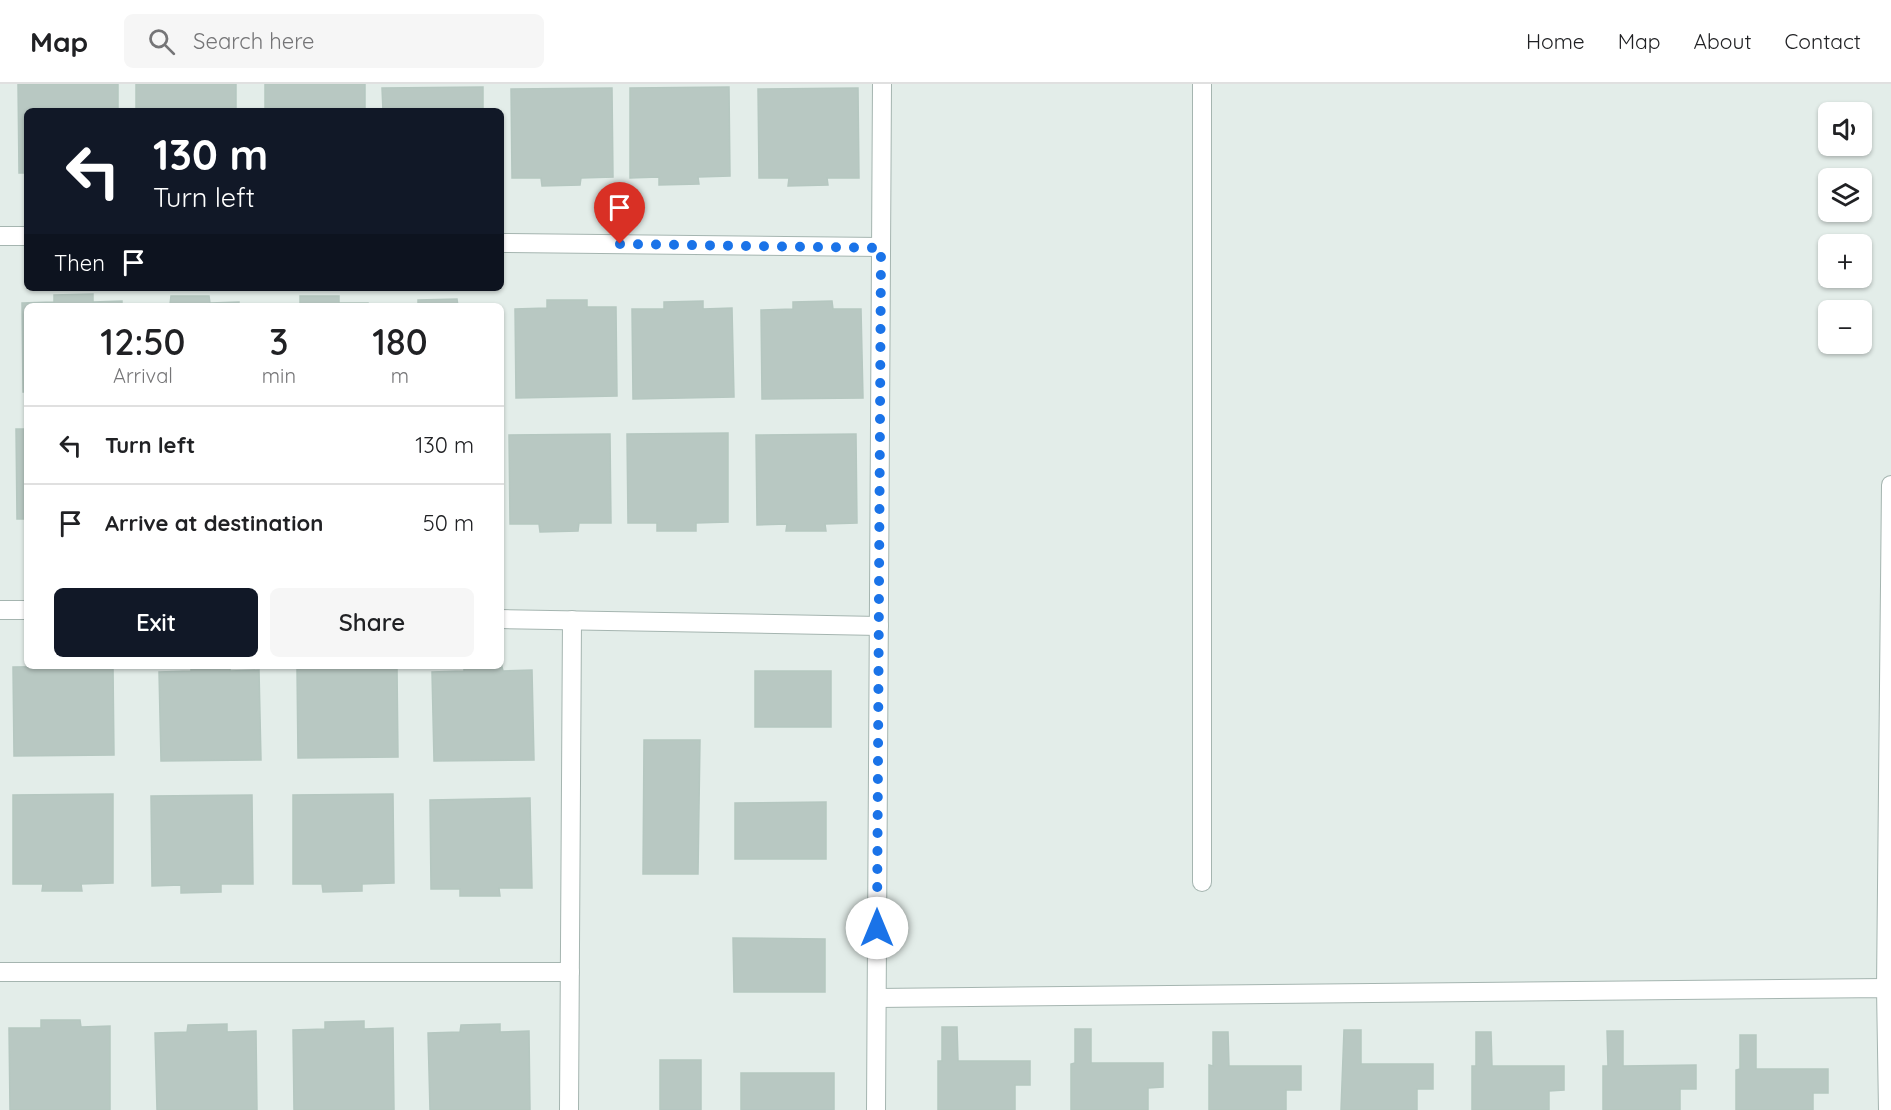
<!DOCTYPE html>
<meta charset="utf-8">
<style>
:root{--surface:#fff;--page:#f6f6f6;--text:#202124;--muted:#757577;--line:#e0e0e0;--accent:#111827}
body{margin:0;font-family:Quicksand,sans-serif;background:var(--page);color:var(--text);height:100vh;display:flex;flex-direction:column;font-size:22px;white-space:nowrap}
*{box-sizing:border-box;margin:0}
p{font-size:20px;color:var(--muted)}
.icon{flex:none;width:33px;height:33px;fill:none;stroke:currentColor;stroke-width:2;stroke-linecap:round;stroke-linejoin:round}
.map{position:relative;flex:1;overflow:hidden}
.sheet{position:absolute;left:24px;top:219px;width:480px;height:366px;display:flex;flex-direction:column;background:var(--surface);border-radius:9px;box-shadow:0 2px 4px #0004}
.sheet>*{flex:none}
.guide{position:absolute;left:24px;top:24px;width:480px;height:183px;border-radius:9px;box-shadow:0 2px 4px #0004;background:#111827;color:#fff;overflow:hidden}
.buttons{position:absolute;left:1818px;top:18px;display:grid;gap:12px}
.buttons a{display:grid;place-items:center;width:54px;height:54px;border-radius:9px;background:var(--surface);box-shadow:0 2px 4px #0004;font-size:30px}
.pin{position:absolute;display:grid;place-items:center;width:51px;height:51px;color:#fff;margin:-62px -26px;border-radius:50% 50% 50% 0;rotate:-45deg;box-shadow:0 0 6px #0007}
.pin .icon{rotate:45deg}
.me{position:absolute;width:66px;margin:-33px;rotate:0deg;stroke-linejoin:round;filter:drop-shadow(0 0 4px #0008)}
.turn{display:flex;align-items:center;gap:21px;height:126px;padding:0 30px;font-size:27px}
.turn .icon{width:78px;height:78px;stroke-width:2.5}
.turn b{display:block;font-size:42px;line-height:51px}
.then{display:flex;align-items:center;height:57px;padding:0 30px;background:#0003;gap:12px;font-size:22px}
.eta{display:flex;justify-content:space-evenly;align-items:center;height:102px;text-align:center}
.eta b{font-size:36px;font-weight:600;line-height:42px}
.cta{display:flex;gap:12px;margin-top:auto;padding:12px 30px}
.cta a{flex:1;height:69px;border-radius:9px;background:var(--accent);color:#fff;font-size:24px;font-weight:600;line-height:69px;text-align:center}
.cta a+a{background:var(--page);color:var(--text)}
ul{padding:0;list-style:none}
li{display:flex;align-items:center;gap:18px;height:78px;padding:0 30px;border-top:2px solid var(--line)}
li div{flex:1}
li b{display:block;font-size:22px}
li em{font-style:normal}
header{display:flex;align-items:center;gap:36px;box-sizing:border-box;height:84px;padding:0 30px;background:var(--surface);border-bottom:2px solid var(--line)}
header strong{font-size:28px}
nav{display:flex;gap:33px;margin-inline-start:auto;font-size:21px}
.search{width:420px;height:54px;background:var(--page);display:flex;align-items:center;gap:15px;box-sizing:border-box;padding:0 21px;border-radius:9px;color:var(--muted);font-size:22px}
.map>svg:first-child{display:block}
</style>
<header>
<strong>Map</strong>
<div class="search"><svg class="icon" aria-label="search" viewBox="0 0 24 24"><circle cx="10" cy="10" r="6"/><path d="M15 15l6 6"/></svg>Search here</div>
<nav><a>Home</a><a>Map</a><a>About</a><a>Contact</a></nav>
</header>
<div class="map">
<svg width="1891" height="1026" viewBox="0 0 1891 1026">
<rect width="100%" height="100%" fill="#e3ede9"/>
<g fill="#b8c8c2" stroke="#b5c7c0" stroke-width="1.5">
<polygon points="18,0 118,0 118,27 27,27 27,89 19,89"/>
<rect x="136" y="0" width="100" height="27"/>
<rect x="265" y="0" width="100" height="27"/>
<polygon points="483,3 483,27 383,27 382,4"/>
<polygon points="729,3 730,92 698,93 699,100 659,101 659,93 630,94 630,4"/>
<polygon points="612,4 613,93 581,94 580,101 542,102 541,94 512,94 511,5"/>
<polygon points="858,4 859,94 827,94 828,101 788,102 789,94 759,94 758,5"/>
<polygon points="93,210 93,218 122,217 122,222 27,222 27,308 23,308 22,219 54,218 54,211"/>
<polygon points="171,212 209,212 210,219 239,218 239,222 138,222 170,220"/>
<polygon points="300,212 339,212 339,219 368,219 368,222 268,222 300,220"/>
<polygon points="457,215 458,222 418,222 418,216"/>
<polygon points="547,216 587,216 587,223 616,223 617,312 516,314 515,225 547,224"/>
<polygon points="703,217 703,225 732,224 734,313 633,315 632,225 664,225 664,218"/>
<polygon points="832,217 833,225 861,225 863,314 762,315 761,226 793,225 793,218"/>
<polygon points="16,345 27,345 27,435 17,435"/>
<polygon points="728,349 728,438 696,439 696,447 657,447 657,439 628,439 627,350"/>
<polygon points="610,350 611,439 579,439 578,447 540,448 539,440 510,440 509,351"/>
<polygon points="856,350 857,439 825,440 826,447 786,447 787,440 757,441 756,351"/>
<polygon points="501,579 503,587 532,586 534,676 434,677 432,588 464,587 464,582 501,582"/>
<polygon points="113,582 114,671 14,672 13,583"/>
<polygon points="191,582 230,582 230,587 259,586 261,676 161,677 159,588 191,587"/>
<polygon points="328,582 397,583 398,673 298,674 297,585"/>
<rect x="755" y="587" width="76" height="56"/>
<polygon points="644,656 700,656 698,790 643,790"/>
<polygon points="113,710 113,799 81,800 82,807 42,807 43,800 13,800 13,711"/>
<polygon points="393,710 394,799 362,800 362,807 323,808 322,800 293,800 293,711"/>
<polygon points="252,711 253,800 221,800 221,808 181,809 181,801 152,802 151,712"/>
<polygon points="530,714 532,804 499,804 500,812 460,812 460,805 431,805 430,716"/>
<polygon points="826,718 826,775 735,775 735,719"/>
<polygon points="733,854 825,855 825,908 734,908"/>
<polygon points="41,936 80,936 81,943 110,942 110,1026 10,1026 9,944 41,944"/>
<polygon points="364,937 364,945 393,944 394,1026 294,1026 293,946 325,945 325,938"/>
<polygon points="227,940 227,948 256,947 257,1026 157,1026 155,949 187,948 188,941"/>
<polygon points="500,940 500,948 529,947 530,1026 430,1026 428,949 460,948 461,941"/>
<polygon points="942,943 957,943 958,977 1030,977 1030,1001 1015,1001 1015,1026 938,1026 938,977 942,977"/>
<polygon points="1075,945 1091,945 1091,979 1163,979 1163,1003 1148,1004 1148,1026 1071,1026 1071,980 1075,979"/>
<polygon points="1344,946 1361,946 1361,980 1433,980 1433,1005 1417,1005 1417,1026 1341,1026"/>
<polygon points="1607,947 1623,947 1623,982 1696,981 1696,1005 1680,1005 1680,1026 1603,1026 1603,982 1608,982"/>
<polygon points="1213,948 1228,948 1229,982 1301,982 1301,1006 1286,1006 1286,1026 1209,1026 1209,981 1213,982"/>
<polygon points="1476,948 1491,948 1492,982 1564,982 1564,1006 1549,1007 1549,1026 1472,1026 1472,982 1476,982"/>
<polygon points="1740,951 1756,951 1756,985 1828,985 1828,1009 1813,1009 1813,1026 1736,1026 1736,986 1740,985"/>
<rect x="660" y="976" width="41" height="50"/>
<rect x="741" y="989" width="93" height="37"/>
</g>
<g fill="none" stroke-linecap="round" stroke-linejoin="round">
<g stroke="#a5b5b0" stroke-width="20">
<g id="minor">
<polyline points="1202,0 1202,798"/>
<polyline points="0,152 27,152"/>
<polyline points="501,159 881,163"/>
<polyline points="0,526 27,526"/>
<polyline points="501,535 879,542"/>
<polyline points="0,888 570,888"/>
<polyline points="1886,904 1891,401"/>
<polyline points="877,914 1886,904 1888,1026"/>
<polyline points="569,1026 572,536"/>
<polyline points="876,1026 882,0"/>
</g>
</g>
<use href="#minor" stroke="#fff" stroke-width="18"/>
</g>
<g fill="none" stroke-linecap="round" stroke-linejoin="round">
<polyline stroke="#1a73e8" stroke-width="10" stroke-dasharray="0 18" points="620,160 881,164 877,844"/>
</g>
</svg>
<div class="buttons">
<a><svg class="icon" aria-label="sound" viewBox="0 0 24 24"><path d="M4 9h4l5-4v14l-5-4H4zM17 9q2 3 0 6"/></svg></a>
<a><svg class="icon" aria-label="layers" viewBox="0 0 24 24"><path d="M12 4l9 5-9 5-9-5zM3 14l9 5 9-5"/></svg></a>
<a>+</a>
<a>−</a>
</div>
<div class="pin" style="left:620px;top:160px;background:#d93025"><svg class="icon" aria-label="arrive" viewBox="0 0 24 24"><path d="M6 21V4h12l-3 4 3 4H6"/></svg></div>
<svg class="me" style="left:877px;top:844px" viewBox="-20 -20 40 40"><circle r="19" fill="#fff"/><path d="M0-13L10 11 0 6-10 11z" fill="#1a73e8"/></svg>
<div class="guide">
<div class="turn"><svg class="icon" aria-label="left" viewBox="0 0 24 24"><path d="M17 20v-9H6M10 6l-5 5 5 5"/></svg><div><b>130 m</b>Turn left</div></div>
<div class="then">Then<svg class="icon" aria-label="arrive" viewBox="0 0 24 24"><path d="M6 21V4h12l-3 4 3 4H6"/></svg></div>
</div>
<section class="sheet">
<div class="eta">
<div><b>12:50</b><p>Arrival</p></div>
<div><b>3</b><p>min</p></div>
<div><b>180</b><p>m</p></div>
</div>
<ul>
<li><svg class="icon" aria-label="left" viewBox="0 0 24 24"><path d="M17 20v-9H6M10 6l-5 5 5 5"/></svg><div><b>Turn left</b></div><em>130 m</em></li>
<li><svg class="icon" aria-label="arrive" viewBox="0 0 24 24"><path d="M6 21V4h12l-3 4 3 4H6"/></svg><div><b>Arrive at destination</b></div><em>50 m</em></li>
</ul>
<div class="cta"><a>Exit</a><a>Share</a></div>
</section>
</div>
